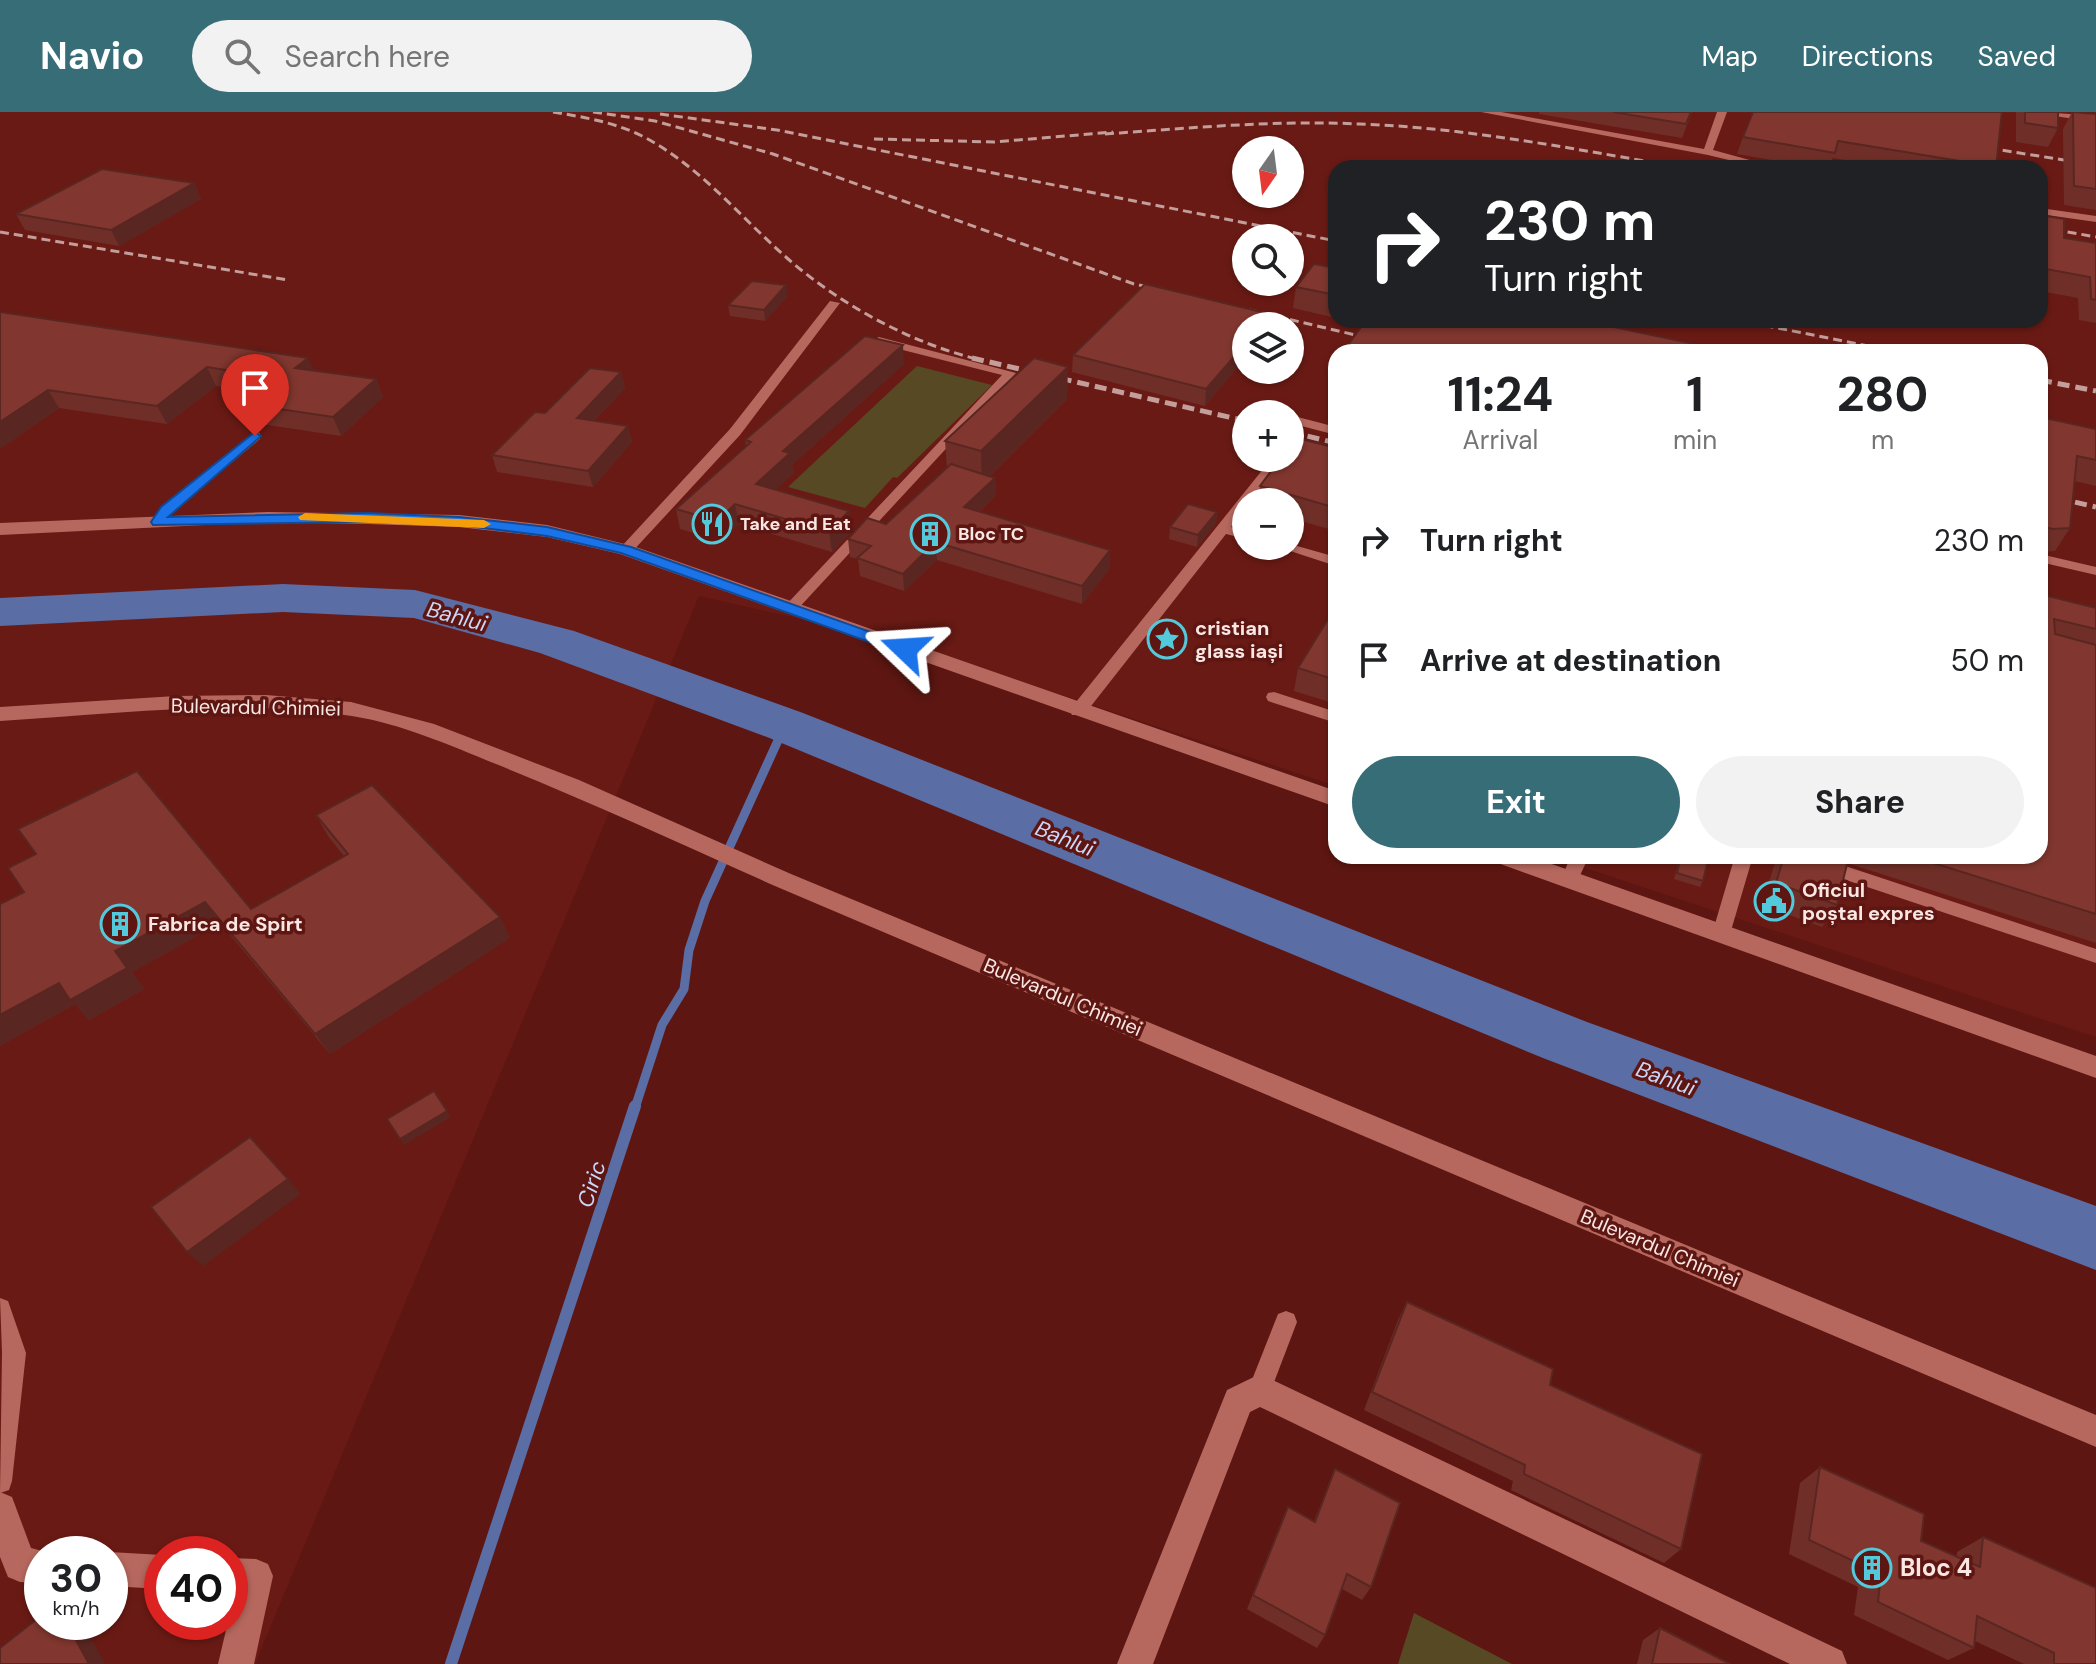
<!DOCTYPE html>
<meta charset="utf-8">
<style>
:root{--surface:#fff;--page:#f2f2f2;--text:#202124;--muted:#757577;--accent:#376d77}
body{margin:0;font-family:"DM Sans",sans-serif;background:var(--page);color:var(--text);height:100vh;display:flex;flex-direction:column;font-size:30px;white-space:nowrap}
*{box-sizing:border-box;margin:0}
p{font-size:26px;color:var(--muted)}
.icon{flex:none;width:44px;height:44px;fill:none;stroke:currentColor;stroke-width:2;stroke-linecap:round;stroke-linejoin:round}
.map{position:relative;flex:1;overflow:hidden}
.drawer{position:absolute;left:1328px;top:232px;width:720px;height:520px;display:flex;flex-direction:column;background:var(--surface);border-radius:24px;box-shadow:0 2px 6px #0004}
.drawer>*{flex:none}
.top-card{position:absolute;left:1328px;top:48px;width:720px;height:168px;border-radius:24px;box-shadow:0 2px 6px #0004;background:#202124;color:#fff;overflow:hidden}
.needle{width:52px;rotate:194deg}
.fabs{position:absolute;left:1232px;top:24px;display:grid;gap:16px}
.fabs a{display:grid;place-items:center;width:72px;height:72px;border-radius:50%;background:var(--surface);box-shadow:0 2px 6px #0004;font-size:40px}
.speed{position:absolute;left:24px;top:1424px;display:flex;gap:16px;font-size:40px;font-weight:700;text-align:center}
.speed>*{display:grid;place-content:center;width:104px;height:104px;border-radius:50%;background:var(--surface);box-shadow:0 2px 6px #0004;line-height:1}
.speed small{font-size:20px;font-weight:400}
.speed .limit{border:12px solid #d22;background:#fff;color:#111}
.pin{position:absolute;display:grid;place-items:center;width:68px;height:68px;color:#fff;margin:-82px -34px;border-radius:50% 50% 50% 0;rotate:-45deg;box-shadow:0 0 8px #0007}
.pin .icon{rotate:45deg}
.me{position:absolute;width:88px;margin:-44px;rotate:290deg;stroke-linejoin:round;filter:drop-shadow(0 0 6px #0008)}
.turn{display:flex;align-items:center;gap:28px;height:168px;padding:0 24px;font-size:36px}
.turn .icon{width:104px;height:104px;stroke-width:2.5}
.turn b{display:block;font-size:56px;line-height:68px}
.eta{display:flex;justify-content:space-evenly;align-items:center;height:136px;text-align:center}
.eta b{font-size:48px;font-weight:700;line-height:56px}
.action{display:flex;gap:16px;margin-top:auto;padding:16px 24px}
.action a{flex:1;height:92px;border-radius:48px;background:var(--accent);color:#fff;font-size:32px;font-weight:700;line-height:92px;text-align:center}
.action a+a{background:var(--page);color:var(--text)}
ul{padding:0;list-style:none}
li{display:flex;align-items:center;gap:24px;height:120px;padding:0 24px}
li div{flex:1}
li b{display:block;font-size:30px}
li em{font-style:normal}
header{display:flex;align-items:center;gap:48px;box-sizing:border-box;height:112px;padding:0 40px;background:var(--accent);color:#fff}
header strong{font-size:38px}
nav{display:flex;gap:44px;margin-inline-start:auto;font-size:28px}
.search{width:560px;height:72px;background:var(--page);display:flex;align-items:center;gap:20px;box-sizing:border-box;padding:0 28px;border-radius:44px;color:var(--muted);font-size:30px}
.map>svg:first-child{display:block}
</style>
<header>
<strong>Navio</strong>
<div class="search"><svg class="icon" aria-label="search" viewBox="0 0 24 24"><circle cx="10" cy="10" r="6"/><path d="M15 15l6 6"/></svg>Search here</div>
<nav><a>Map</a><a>Directions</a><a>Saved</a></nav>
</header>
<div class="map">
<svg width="2096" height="1552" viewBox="0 0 2096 1552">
<rect width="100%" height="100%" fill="#5d1611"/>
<path fill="#6a1a14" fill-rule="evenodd" d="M0 0H2096V925L1549 744H2040V240H1336V674L899 529 699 484 255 1552H0ZM1246 38H1290V82H1246ZM1336 56H2040V208H1336ZM1246 126H1290V170H1246ZM1246 214H1290V258H1246ZM1246 302H1290V346H1246ZM1246 390H1290V434H1246ZM42 1442H110V1510H42ZM162 1442H230V1510H162Z"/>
<g fill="#574923">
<polygon points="917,254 992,273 897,366 893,365 865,396 788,375"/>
<polygon points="1414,1501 1512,1552 1398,1552"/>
</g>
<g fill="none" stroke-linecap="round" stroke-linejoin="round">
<polyline stroke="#5a6da5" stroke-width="9" points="635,996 662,913 684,877 689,838 705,789 785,613"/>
<polyline stroke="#5a6da5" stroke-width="12" points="451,1552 635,994"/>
<polygon fill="#5a6da5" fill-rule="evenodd" points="283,472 415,478 574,519 803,601 1587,910 2096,1094 2096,1158 1543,946 767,625 540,541 414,506 283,500 0,514 0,486"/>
<g fill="#b7685e" fill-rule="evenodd">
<polygon points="1481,0 1501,0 1704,37 1717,0 1727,0 1713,38 1779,56 1762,56 1708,43"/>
<polygon points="2042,0 2096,4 2096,10 2047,3"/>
<polygon points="2040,96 2096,104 2096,110 2040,102"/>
<polygon points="830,189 840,191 740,323 631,441 621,441 621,435 730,317"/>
<polygon points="879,225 1016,261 795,500 785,500 785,494 1002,263 875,231 875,227"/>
<polygon points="1290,303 1336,315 1336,323 1290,311"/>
<polygon points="255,320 260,321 260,327 171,401 163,413 153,413 151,410 161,395"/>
<polygon points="1272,346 1286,346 1251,390 1246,390 1246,397 1231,415 1246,419 1246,427 1226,422 1084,603 1072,603 1070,599 1072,595"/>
<polygon points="1290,432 1336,445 1336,454 1275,434"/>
<polygon points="2040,442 2096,455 2096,463 2040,450"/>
<polygon points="1274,580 1336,600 1336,611 1268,589 1266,585 1268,581"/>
<polygon points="1571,744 1589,744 1576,772 1570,774 1561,767"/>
<polygon points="1735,744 1753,744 1730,822 1728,827 1714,827 1712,822"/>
<polygon points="1786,744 1815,744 2096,837 2096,851 1789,749"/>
<polygon points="0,1186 8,1189 26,1241 12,1369 9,1378 0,1381 2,1241"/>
<polygon points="1286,1199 1294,1202 1297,1210 1268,1286 1260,1290 1252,1286 1248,1278 1278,1202"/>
</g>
<g fill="#b7685e" fill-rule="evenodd">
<polygon points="1260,1262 1842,1539 1847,1552 1790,1552 1260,1295 1250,1300 1153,1552 1117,1552 1227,1278"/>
<polygon points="0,1380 12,1385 31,1436 54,1442 42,1442 42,1471 20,1470 8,1465 0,1445"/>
<polygon points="110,1440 162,1443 162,1477 110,1474 110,1442 105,1442"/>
<polygon points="230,1446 256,1447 268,1452 273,1464 254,1552 218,1552 235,1480 230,1480"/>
</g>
<g fill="#b7685e" fill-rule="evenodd">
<polygon points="268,400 459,403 547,413 633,434 1336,679 1336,695 620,442 547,425 459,415 368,412 268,410 0,423 0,411"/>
<path d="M266 583 351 590 434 612 579 668 791 762 2096 1303V1335L775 774C682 732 590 690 496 652 449 633 402 612 352 604 236 586 116 602 0 609V595L176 584Z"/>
<polygon points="1491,744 1529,744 2096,944 2096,966 1495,750"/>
</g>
<g stroke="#c39e9a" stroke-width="3" stroke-dasharray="9 5" stroke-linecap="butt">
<path d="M553 0C583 5 614 10 642 24 699 53 739 104 787 146 839 192 912 232 981 248"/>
<polyline points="593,0 655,9 773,42 1134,172 1163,178"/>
<polyline points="660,2 777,18 1336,129"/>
<path d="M1105 22C1190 16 1275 8 1360 12 1470 16 1578 38 1686 56"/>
<polyline points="874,27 994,30 1113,20"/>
<polyline points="1975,34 2096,53"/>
<polyline points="2040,115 2096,125"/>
<polyline points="0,120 288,168"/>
<polyline points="1249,198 1377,228"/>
<polyline points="1737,208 1899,240"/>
</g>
<g stroke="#c39e9a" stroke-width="5" stroke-dasharray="12 6" stroke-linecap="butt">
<polyline points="972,246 1246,309"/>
<polyline points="2040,268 2096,279"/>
<polyline points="1290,320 1336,331"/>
<polyline points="2040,382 2096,395"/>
</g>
</g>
<g fill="#6f2f28">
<polygon points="1539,0 1692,0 1682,26 1539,2"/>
<polygon points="2002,0 1995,56 1892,56 1833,46 1828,56 1818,56 1737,42 1743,25"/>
<polygon points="2016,0 2058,0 2058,16 2048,35 2016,30"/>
<polygon points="2072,0 2096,2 2096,98 2064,93 2063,17"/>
<polygon points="194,71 201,87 119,134 25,118 16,102"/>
<polygon points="2040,103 2064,126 2096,131 2096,211 2079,208 2078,186 2040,179"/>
<polygon points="1336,156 1336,206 1293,196 1296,175"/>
<polygon points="788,184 765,209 730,204 728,193"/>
<polygon points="0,200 314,259 376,267 383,285 341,324 247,310 238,291 252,279 216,274 167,312 59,296 0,337"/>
<polygon points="1347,208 1581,208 1732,240 1344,240 1364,212"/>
<polygon points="1246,214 1246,245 1205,294 1072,260 1073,243"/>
<polygon points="904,252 792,353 794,361 775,378 852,419 832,440 739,412 721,429 680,417 676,397 746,334 745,328"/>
<polygon points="621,260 625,276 594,309 628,314 632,330 593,375 497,360 492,343 545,301"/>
<polygon points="1067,287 990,364 995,366 996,383 979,400 1110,438 1110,456 1082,492 937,448 904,479 860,464 858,447 850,445 848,427 886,412 947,356 945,329"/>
<polygon points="2040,305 2096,317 2096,374 2074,369 2070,416 2055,439 2040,440"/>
<polygon points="1336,336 1336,419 1290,406 1290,390 1258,390 1260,374"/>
<polygon points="1217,400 1216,411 1197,435 1169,427 1170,415"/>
<polygon points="2040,482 2096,496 2096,831 1847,751 1837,793 1822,815 1762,793 1777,744 2040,744"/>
<polygon points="1336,494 1336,592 1294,579 1298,556"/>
<polygon points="316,703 500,805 510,826 330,942 220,811 132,860 144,877 89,908 75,892 0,934 0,792 251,797 344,744 328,724"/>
<polygon points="1680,744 1709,744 1703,769 1700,775 1674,767"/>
<polygon points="1407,1190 1550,1273 1681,1437 1664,1451 1511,1378 1513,1369 1364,1298 1398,1208"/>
<polygon points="1820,1355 1921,1429 1957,1444 1957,1440 1983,1425 2096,1552 2024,1552 1975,1529 1974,1536 1948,1548 1854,1503 1858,1475 1789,1442 1800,1371"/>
<polygon points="1335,1357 1371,1475 1362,1488 1342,1477 1325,1523 1317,1536 1247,1497 1288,1395 1314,1409"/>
<polygon points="1660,1516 1730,1552 1637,1552 1643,1528"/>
</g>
<g fill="#5a2621">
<polygon points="194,71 201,87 119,134 111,118"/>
<polygon points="786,173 788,184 765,209 764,198"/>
<polygon points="1270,202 1269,214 1260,214"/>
<polygon points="1246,231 1246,245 1205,294 1206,277"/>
<polygon points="903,233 904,252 792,353 794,361 760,392 756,372 783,339"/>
<polygon points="308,246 316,264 295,256"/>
<polygon points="207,255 216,274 167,312 157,294"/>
<polygon points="1068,255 1067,287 982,372 981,339"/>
<polygon points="621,260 625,276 581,322 577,306"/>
<polygon points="376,267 383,285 341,324 333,305"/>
<polygon points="48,278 59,296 0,337 0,310"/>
<polygon points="628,314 632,330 593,375 588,359"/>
<polygon points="995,366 996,383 965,413 964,395"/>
<polygon points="735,392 739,412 721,429 717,409"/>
<polygon points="849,399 852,419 832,440 829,420"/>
<polygon points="1217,400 1216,411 1197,435 1198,423"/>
<polygon points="935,430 937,448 904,479 903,462"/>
<polygon points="1110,438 1110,456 1082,492 1082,474"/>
<polygon points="205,790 220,811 132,860 144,877 89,908 75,892 0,934 0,903"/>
<polygon points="500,805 510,826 330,942 315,922"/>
<polygon points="447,999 451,1005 404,1033 400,1027"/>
<polygon points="288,1067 301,1082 203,1154 187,1140"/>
<polygon points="66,1510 82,1510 105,1552 89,1552"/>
</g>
<g fill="#81372f" stroke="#5a2621" stroke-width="2">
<polygon points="1613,0 1691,0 1686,12"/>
<polygon points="1753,0 2002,0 1996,55 1838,29 1835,41 1743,25"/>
<polygon points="2025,0 2058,0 2058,16 2025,11"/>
<polygon points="2073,0 2096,2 2096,77 2074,74"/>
<polygon points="102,57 194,71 111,118 16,102"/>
<polygon points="2040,103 2064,107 2064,126 2096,131 2096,188 2091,187 2090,165 2040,156"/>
<polygon points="1314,152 1336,156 1336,183 1296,175"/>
<polygon points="752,169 786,173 764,198 728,193"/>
<polygon points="1145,172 1270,202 1260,214 1246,214 1246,231 1206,277 1073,243"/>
<polygon points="0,200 308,246 295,256 376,267 333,305 238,291 270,265 207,255 157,294 48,278 0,310"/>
<polygon points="1366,208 1581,208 1732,240 1344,239"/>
<polygon points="865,224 903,233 783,339 790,341 756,372 849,399 829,420 735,392 717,409 676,397 751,330 745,328"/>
<polygon points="1034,246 1068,255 981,339 945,329"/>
<polygon points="590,256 621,260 577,306 628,314 588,359 492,343 535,300 545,301"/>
<polygon points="2040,305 2096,317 2096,348 2077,344 2070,416 2053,417 2040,414"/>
<polygon points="1297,326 1336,336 1336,396 1260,374 1281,346 1290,346 1290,335"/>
<polygon points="951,352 995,366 964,395 1110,438 1082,474 935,430 903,462 857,446 871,434 848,427 867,406 886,412"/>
<polygon points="1188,392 1217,400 1198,423 1170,415"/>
<polygon points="2040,482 2096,496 2096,517 2054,507 2055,522 2096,533 2096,802 1911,744 2040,744"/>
<polygon points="1336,494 1336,568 1298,556"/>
<polygon points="137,659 251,797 348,742 316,703 372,673 500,805 315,922 205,790 115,839 127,856 70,888 59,871 0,903 0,792 24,780 8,756 36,742 18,717"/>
<polygon points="1681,744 1709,744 1703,769 1677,761"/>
<polygon points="1784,744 1849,744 1837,793 1776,771"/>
<polygon points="434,979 447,999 400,1027 387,1007"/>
<polygon points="250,1025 288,1067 187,1140 151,1095"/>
<polygon points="1407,1190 1553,1257 1550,1273 1702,1342 1681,1437 1524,1362 1525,1353 1372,1280"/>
<polygon points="1820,1355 1924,1402 1921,1429 1980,1455 1983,1425 2096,1476 2096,1552 2054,1552 2054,1541 1977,1504 1974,1536 1878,1490 1881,1462 1809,1428"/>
<polygon points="1335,1357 1400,1391 1371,1475 1347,1462 1325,1523 1253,1483 1288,1395 1315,1410"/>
<polygon points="42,1503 42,1510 66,1510 89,1552 0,1552 0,1536"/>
<polygon points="1660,1516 1730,1552 1652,1552"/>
</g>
<polygon fill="#1a73e8" stroke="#114b97" stroke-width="2" points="255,320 261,324 259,326 168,405 368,401 459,405 547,415 631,435 910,534 913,537 905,542 900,541 621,441 547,424 459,413 368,410 153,413 151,410 161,395"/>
<polygon fill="#f59e0b" points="305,401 484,408 491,412 484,416 300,408 298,405"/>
<defs>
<g id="restaurant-ring" transform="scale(2)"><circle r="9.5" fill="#5d1611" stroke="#53cadc" stroke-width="1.5"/><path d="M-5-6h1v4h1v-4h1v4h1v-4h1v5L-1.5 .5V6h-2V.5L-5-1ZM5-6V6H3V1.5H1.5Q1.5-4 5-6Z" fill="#53cadc"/></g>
<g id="building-ring" transform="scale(2)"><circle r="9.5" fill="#5d1611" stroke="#53cadc" stroke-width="1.5"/><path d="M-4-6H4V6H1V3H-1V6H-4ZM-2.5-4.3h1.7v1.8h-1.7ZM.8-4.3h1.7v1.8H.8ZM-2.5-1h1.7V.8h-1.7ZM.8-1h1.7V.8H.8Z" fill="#53cadc"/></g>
<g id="sight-ring" transform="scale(2)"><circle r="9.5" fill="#5d1611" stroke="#53cadc" stroke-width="1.5"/><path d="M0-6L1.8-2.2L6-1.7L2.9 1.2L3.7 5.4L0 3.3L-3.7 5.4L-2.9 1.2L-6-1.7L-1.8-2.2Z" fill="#53cadc"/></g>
<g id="civic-ring" transform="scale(2)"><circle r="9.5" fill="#5d1611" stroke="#53cadc" stroke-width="1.5"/><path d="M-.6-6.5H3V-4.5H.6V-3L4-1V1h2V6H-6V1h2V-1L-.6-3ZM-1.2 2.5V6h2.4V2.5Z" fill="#53cadc"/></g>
</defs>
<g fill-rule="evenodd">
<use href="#restaurant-ring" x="712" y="412"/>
<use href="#building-ring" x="930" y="422"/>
<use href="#sight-ring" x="1167" y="527"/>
<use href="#civic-ring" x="1774" y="789"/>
<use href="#building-ring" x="120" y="812"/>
<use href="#building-ring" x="1872" y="1456"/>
</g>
<g text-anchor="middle" stroke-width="7" stroke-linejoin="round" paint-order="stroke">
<g font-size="18" font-weight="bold" fill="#fae7e4" stroke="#5d1611" text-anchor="start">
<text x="740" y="418">Take and Eat</text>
<text x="958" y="428">Bloc TC</text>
</g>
<g font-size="20" font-weight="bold" fill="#fae7e4" stroke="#5d1611" text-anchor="start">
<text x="1195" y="523">cristian<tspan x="1195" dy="23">glass iași</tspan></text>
<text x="1802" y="785">Oficiul<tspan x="1802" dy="23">poștal expres</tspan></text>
<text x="148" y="819">Fabrica de Spirt</text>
</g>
<g font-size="20" fill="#fae7e4" stroke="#5d1611">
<text transform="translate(256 595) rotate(1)" y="7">Bulevardul Chimiei</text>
<text transform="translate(1063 885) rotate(23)" y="7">Bulevardul Chimiei</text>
<text transform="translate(1660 1136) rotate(23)" y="7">Bulevardul Chimiei</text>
</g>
<g font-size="22" font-style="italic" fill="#cbd7f9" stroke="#5d1611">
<text transform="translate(457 504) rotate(15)" y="8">Bahlui</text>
<text transform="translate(1065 726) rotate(22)" y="8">Bahlui</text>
<text transform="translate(1666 966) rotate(20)" y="8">Bahlui</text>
<text transform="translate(591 1072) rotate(-72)" y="8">Ciric</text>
</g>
<g font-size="24" font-weight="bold" fill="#fae7e4" stroke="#5d1611" text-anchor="start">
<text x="1900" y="1464">Bloc 4</text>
</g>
</g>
</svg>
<div class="fabs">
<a><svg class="needle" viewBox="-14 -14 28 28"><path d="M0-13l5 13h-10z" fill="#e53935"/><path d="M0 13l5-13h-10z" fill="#757577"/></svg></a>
<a><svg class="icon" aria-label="search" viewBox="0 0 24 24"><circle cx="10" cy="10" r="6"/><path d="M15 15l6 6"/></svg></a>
<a><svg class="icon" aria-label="layers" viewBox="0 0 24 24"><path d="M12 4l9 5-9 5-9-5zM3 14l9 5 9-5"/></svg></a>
<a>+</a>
<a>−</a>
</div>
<div class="speed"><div>30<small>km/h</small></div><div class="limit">40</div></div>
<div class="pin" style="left:255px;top:324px;background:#d93025"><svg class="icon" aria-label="arrive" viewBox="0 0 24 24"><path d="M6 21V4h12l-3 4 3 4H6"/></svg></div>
<svg class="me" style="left:905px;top:537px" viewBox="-20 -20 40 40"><path d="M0-17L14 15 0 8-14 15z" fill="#1a73e8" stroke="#fff" stroke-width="4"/></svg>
<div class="top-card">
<div class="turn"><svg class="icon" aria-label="right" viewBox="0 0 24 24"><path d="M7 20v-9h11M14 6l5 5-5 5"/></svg><div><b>230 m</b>Turn right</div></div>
</div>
<section class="drawer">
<div class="eta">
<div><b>11:24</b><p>Arrival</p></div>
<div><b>1</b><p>min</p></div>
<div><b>280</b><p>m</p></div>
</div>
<ul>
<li><svg class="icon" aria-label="right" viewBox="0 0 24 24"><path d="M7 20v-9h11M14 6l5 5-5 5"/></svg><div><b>Turn right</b></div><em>230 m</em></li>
<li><svg class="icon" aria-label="arrive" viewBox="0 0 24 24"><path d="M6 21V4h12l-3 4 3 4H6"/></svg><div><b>Arrive at destination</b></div><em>50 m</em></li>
</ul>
<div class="action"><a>Exit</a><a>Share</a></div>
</section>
</div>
